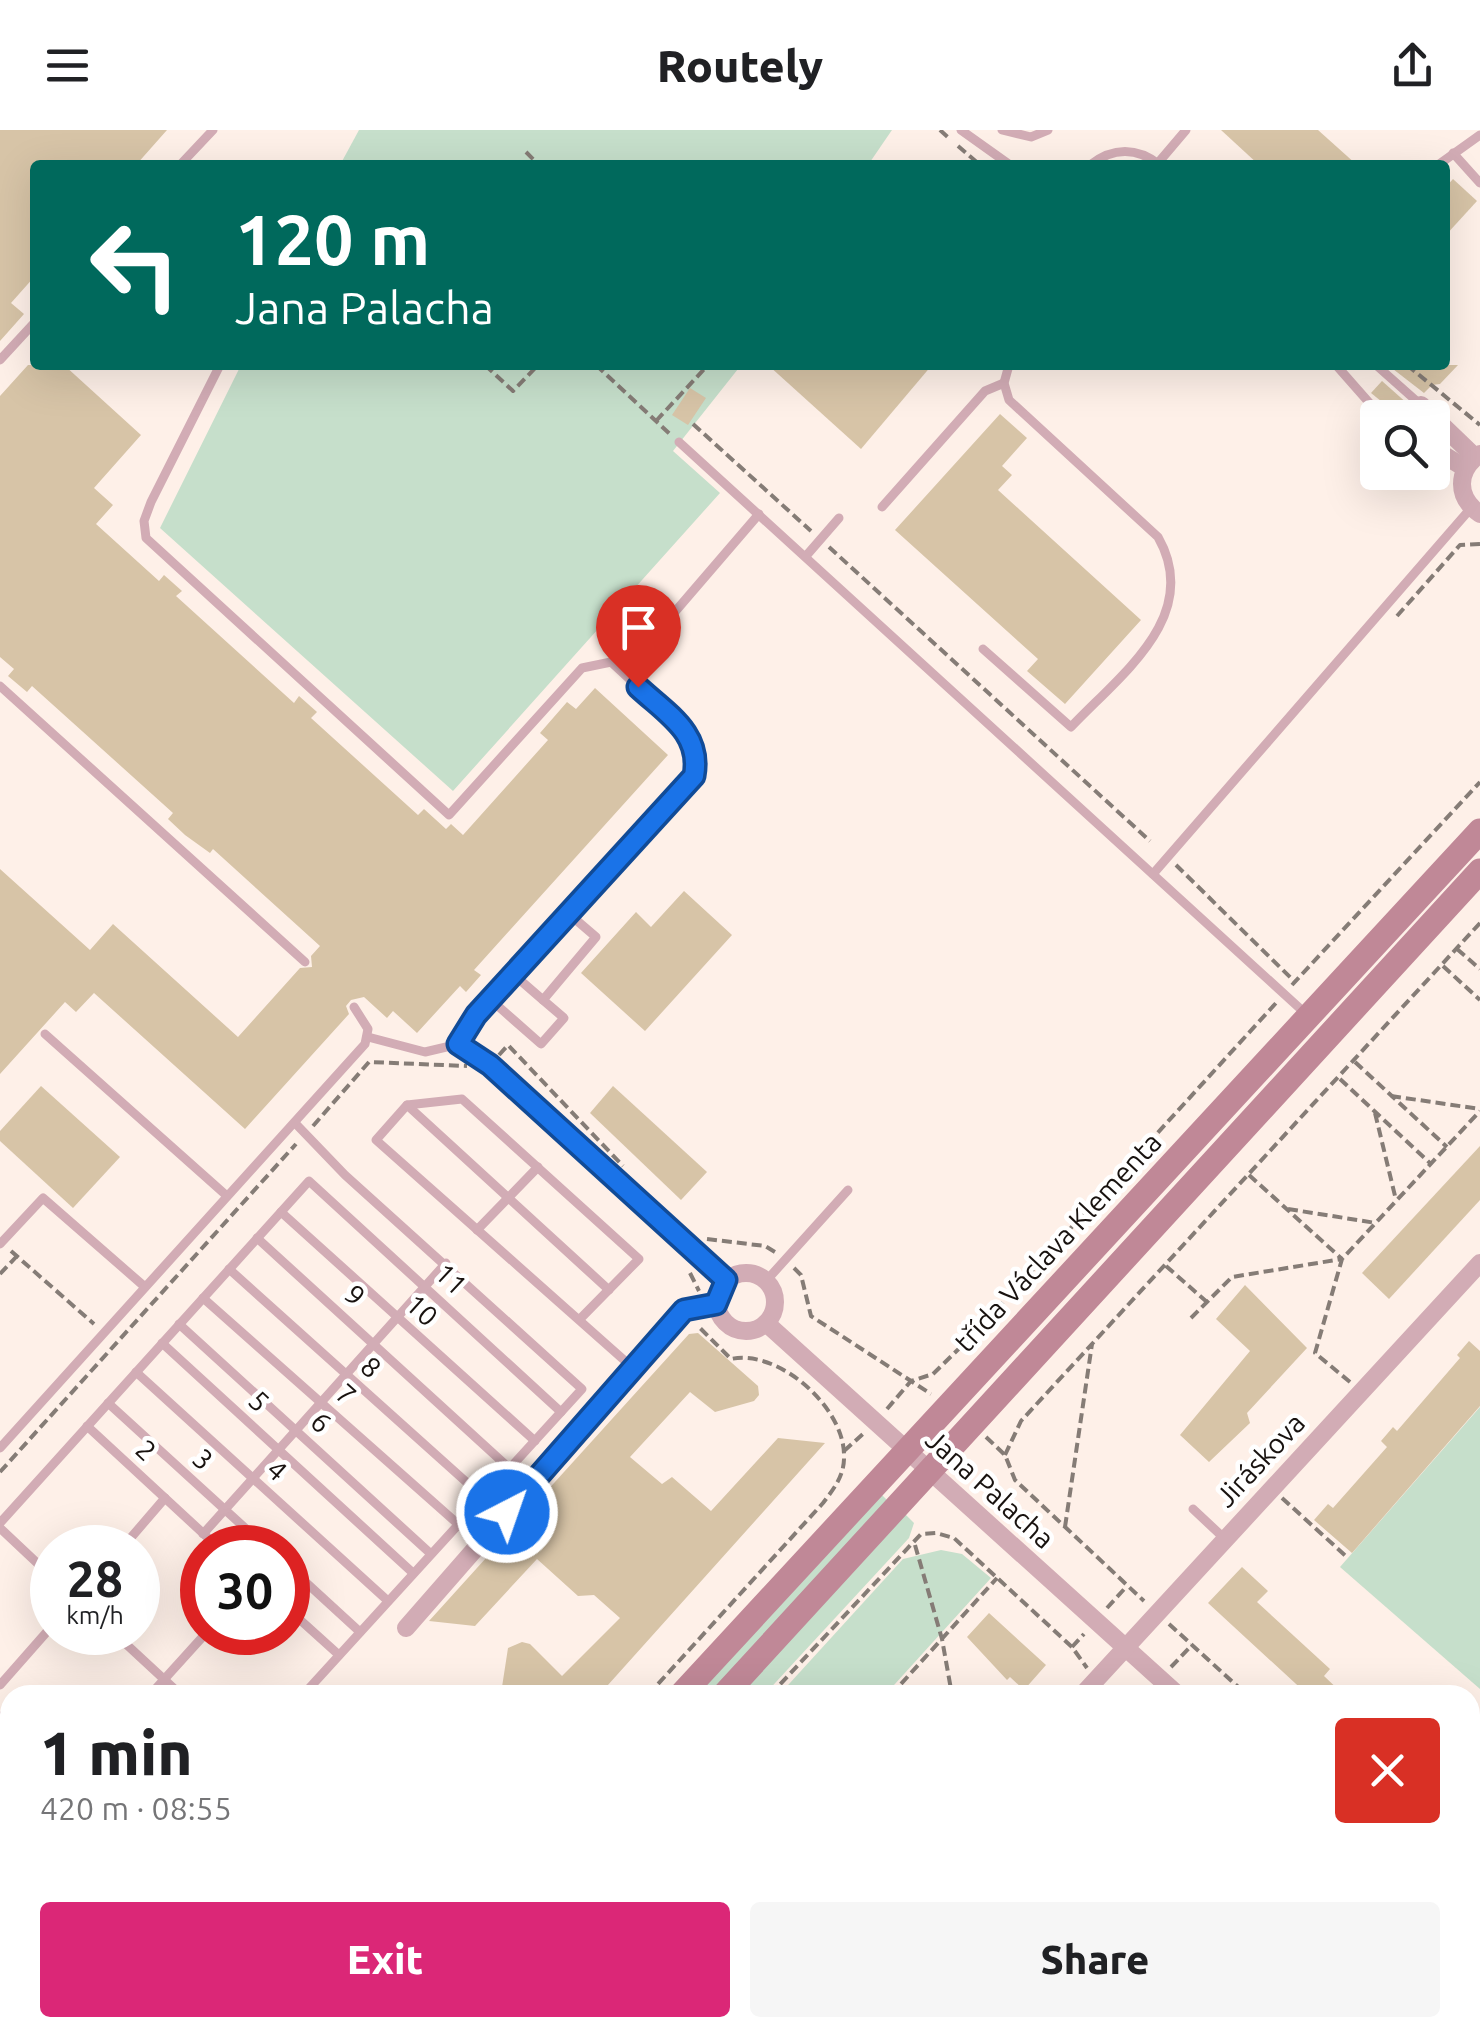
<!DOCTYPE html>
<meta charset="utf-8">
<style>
:root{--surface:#fff;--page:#f6f6f6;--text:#202124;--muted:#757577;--accent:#db2777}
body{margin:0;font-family:Ubuntu,sans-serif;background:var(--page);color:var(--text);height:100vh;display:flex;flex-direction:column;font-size:38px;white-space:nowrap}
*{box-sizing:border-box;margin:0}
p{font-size:32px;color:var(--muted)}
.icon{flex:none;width:55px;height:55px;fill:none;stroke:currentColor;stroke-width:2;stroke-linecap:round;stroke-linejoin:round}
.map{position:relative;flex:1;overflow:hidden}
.panel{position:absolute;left:0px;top:1555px;width:1480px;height:352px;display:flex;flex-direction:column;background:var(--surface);border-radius:30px 30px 0 0;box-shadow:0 10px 40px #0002}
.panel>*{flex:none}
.banner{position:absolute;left:30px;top:30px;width:1420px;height:210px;border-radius:10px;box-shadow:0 10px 40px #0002;background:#00695c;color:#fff;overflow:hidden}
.tools{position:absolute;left:1360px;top:270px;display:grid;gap:20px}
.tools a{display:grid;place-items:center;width:90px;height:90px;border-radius:10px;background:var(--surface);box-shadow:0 10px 40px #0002;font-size:50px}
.speed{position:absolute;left:30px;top:1395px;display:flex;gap:20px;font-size:50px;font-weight:700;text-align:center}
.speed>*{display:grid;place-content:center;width:130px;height:130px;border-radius:50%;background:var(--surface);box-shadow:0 10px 40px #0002;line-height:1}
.speed small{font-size:25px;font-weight:400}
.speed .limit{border:15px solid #d22;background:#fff;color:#111}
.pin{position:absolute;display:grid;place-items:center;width:85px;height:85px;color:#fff;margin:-102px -42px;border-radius:50% 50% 50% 0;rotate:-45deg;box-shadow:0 0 10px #0007}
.pin .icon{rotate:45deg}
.me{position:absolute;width:110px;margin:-55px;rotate:41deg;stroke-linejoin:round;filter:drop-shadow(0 0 8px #0008)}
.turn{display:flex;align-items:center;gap:35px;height:210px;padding:0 40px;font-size:45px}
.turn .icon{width:130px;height:130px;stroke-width:2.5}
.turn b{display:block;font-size:70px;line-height:85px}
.round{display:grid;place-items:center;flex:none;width:105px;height:105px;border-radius:10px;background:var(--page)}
.head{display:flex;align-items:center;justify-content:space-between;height:170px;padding:0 40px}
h1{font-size:60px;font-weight:800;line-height:75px}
.action{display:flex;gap:20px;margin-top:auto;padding:20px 40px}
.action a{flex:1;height:115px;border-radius:10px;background:var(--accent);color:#fff;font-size:40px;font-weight:800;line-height:115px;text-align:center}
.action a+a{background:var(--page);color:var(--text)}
header{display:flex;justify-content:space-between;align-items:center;height:130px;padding:0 40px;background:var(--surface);font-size:45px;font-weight:800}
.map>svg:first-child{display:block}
</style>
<header><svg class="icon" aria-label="menu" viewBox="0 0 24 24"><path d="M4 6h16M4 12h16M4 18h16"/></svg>Routely<svg class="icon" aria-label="share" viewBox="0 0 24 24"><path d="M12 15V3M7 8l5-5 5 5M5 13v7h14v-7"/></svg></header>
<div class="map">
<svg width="1480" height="1906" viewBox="0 0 1480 1906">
<rect width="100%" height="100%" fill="#fef0e8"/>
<g fill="#c6dfcb">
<polygon points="359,0 892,0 868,35 340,35"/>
<polygon points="241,235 737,235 738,239 673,321 720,363 453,661 160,398"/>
<polygon points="1480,1277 1480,1559 1340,1437"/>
<polygon points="882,1365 888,1371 709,1565 697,1565"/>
<polygon points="903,1382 914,1393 909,1408 764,1565 736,1565"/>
<polygon points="941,1420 962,1424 991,1448 885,1565 779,1565 903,1429"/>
<polygon points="476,1898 730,1898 722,1906 468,1906"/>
</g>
<g fill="#d7c4a7">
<polygon points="0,0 167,0 136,35 35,35 35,146 11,173 24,184 0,211"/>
<polygon points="1221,0 1318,0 1357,35 1259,35"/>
<polygon points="1453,49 1477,71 1445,106 1445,58"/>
<polygon points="28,235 64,235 141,305 94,358 113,375 96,394 159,451 164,445 182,461 176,466 294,573 299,566 317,582 311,588 418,685 424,679 446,699 451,694 463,705 548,610 540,603 567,572 576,579 595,558 668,625 474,840 481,845 466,862 460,856 417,903 393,881 387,888 364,867 351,870 346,876 349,884 245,999 94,863 76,882 65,872 0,944 0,739 90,820 113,794 238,907 300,838 312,837 311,826 320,816 213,719 210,723 185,705 168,689 173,683 32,556 27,562 8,546 14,539 0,527 0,266"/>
<polygon points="768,235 932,235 861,319"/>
<polygon points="1396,235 1458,235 1440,254 1432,255 1424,263 1393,239"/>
<polygon points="1382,251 1409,275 1402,288 1371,263"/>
<polygon points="690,258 706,268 688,295 672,285"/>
<polygon points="1000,284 1027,308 1002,336 1012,345 998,360 1141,490 1065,574 1027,541 1038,529 895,400"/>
<polygon points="684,761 732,805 645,901 581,843 636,782 651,797"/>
<polygon points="41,956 120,1027 73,1078 0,1011 0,1001"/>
<polygon points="613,956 707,1042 681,1070 590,983"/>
<polygon points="1480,1016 1480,1070 1389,1169 1362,1143"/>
<polygon points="1245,1155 1307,1218 1247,1283 1250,1293 1209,1332 1180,1305 1250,1221 1216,1189"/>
<polygon points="698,1203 758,1256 759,1265 754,1271 715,1282 690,1262 630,1327 662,1354 672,1347 711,1381 778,1308 825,1313 599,1565 512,1565 502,1557 508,1518 522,1512 530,1514 562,1546 620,1488 594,1465 578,1466 537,1429 475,1496 429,1491 689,1204"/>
<polygon points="1469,1211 1480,1221 1480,1276 1352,1423 1314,1390 1328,1374 1333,1378 1387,1317 1381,1311 1393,1297 1397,1301 1460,1228 1457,1225"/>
<polygon points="1242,1437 1268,1461 1257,1472 1330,1539 1324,1546 1344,1565 1308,1565 1208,1473"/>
<polygon points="989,1483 1046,1535 1024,1560 1010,1547 1007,1550 967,1507"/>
</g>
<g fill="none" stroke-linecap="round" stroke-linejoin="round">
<g stroke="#857c76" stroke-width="4" stroke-dasharray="10 5" stroke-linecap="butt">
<polyline points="940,0 951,10"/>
<polyline points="958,16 980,35"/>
<polyline points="526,22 539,35"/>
<polyline points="485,235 513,261 538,235"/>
<polyline points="596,235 672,306"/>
<polyline points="1407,235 1480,295"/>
<polyline points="656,291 708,235"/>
<polyline points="693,294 811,401"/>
<polyline points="829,417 1150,711"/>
<polyline points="1397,486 1460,415 1480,414"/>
<polyline points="1176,735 1295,852"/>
<polyline points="1457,819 1480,839"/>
<polyline points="1443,836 1480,870"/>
<polyline points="1292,855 1480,652"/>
<polyline points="499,925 508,915 623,1036"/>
<polyline points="1355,932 1447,1017"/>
<polyline points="1340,949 1431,1034"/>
<polyline points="1391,966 1480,979"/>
<polyline points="1375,983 1396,1070"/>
<polyline points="313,996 369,932 467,936"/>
<polyline points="1249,1045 1342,1129"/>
<polyline points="1288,1079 1376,1093"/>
<polyline points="707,1109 765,1116 775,1122"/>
<polyline points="11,1121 94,1194"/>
<polyline points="1166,1136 1207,1172"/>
<polyline points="794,1138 801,1145 811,1186 931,1264"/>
<polyline points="690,1143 699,1161"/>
<polyline points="0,1144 17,1126"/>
<polyline points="1191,1188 1232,1147 1342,1129"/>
<polyline points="1350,1252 1315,1223 1342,1129 1480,981"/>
<polyline points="887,1279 911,1251 933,1244 976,1202 1276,873"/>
<polyline points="986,1307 1005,1325 1015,1350 1144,1471"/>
<polyline points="844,1321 863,1304"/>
<polyline points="1005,1325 1021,1291 1480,793"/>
<polyline points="0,1342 296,1014"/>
<polyline points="1282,1368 1348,1428"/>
<polyline points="1065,1397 1092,1214"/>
<polyline points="915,1415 942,1509 952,1565"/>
<polyline points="1107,1478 1127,1456"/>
<polyline points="1169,1494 1247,1565"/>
<polyline points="1072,1517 1084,1504"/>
<polyline points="1171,1537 1192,1515"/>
<path d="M648 1565 823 1373C835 1357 845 1345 844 1324 843 1276 778 1219 731 1229L698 1196"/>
<polyline points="770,1565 921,1404 936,1403 954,1408 1072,1517 1087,1538"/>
<polyline points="891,1565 997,1448"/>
<polyline points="1470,1767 1480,1777"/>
<polyline points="1470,1895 1480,1904"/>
<polyline points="902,1898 903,1906"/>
<polyline points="1092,1898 1101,1906"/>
<polyline points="337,1906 345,1898"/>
<polyline points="460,1906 467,1898"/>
<polyline points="528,1906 550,1898"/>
<polyline points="570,1906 571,1898"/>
<polyline points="679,1906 682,1898"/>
<polyline points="727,1906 734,1898"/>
<polyline points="867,1906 876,1898"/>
<polyline points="1002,1906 1004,1898"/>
</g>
<g stroke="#d2acb5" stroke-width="9">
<polyline points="961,0 1010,35"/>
<polyline points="1002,0 1031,7 1048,0"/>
<polyline points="1453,23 1480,53"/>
<polyline points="1158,33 1186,0"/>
<polyline points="180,35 213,0"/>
<path d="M1090 35C1113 17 1137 17 1160 35"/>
<polyline points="1438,35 1480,5"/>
<polyline points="0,230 35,192"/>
<polyline points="220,235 151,372 144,391 146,408 449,685 582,538 611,532 692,607 698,625 694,646 476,885 459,914 425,922 368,907"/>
<polyline points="1336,235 1380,285"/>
<polyline points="1376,235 1421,275"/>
<polyline points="679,312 1306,884"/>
<polyline points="882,377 985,261 1004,253"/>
<polyline points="806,426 839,388"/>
<polyline points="661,498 759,384"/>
<path d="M983 519 1071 597C1120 545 1203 486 1158 407L1009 270 1004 253 1009 235"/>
<polyline points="0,556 305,832"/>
<polyline points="1153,744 1471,378"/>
<polyline points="513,844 543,870 596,807 568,783"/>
<polyline points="490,869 541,914 564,888 543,870"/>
<polyline points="45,904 227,1066"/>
<polyline points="459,914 490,935 678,1106"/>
<polyline points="407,975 609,1160"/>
<polyline points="295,993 345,1045 582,1259 303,1565"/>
<polyline points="281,1082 535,1311"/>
<polyline points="477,1100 538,1037"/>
<polyline points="257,1108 509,1338"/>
<polyline points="0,1114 43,1068 145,1157"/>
<polyline points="229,1139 483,1367"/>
<polyline points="766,1151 848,1060"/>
<polyline points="203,1168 458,1394"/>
<polyline points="579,1190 639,1129 462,969 407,975 376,1010 633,1238"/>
<polyline points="179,1194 431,1424"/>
<polyline points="162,1213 413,1443"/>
<polyline points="136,1242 388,1471"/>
<polyline points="108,1273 267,1418"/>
<polyline points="87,1296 219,1418"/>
<polyline points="0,1318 365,914 368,899 354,877"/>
<polyline points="1193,1379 1225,1409"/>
<polyline points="0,1393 309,1051 561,1282"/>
<polyline points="0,1398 52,1447"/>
<polyline points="203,1404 446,1133"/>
<polyline points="122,1418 165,1368"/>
<polyline points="288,1436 360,1502"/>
<polyline points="288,1479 339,1525"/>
<polyline points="113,1502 181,1565"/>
<polyline points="0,1555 52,1496"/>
<polyline points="150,1565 207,1502"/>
<polyline points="0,1586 10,1595"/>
</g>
<g stroke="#d2acb5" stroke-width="18">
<polyline points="1421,275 1475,327"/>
<polyline points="1381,286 1384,288"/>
<polyline points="1432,318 1465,338"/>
<path d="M1480 324C1456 341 1456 367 1480 384"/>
<polyline points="678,1106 726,1150"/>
<circle cx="746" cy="1172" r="29"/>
<polyline points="766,1193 1178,1565"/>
<polyline points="406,1498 684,1180 717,1173"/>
<polyline points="1082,1565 1480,1133"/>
<polyline points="1470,1836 1480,1845"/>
<polyline points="768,1906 776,1898"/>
</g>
<g stroke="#c08897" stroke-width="25">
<polyline points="681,1565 1480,701"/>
<polyline points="724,1565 1480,741"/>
<polyline points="370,1906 378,1898"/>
<polyline points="412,1906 420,1898"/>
</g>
</g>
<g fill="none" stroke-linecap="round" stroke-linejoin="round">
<g stroke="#114b97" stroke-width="25">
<path id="route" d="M507 1382 684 1180 716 1174 726 1150 490 935 458 914 476 885 694 646C702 603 667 584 638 557"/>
</g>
<use href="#route" stroke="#1a73e8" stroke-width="18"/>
</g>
<g text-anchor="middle" stroke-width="9" stroke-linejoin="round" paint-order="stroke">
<g font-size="28" fill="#18120f" stroke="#fff">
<text transform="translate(1058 1112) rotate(-47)" y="10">třída Václava Klementa</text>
<text transform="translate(451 1149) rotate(43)" y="10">11</text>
<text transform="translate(355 1165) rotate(42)" y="10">9</text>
<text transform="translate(422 1180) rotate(42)" y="10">10</text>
<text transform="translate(371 1237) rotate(42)" y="10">8</text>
<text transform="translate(346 1264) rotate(42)" y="10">7</text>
<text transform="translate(259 1271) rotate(43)" y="10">5</text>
<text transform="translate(321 1292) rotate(42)" y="10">6</text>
<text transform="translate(146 1320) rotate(43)" y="10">2</text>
<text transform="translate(203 1329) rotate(42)" y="10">3</text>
<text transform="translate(1260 1330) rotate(-47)" y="10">Jiráskova</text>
<text transform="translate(277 1340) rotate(42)" y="10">4</text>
<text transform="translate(990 1359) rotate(42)" y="10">Jana Palacha</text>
</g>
</g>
</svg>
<div class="tools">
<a><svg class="icon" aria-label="search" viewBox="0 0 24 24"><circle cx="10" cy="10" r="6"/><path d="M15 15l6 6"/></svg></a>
</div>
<div class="speed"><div>28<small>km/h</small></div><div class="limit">30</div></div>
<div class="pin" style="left:638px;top:557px;background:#d93025"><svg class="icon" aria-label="arrive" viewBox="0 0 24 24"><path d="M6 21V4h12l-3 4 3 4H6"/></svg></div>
<svg class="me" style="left:507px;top:1382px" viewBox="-20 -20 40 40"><circle r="17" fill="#1a73e8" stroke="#fff" stroke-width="3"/><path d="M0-11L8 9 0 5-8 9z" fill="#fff"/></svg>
<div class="banner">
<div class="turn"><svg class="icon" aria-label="left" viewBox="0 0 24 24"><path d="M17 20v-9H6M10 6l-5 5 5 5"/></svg><div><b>120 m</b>Jana Palacha</div></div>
</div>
<section class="panel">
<div class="head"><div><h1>1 min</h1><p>420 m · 08:55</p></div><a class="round" style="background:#d93025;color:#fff"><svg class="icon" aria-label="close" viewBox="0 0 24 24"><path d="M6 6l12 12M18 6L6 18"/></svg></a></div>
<div class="action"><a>Exit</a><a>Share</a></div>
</section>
</div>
